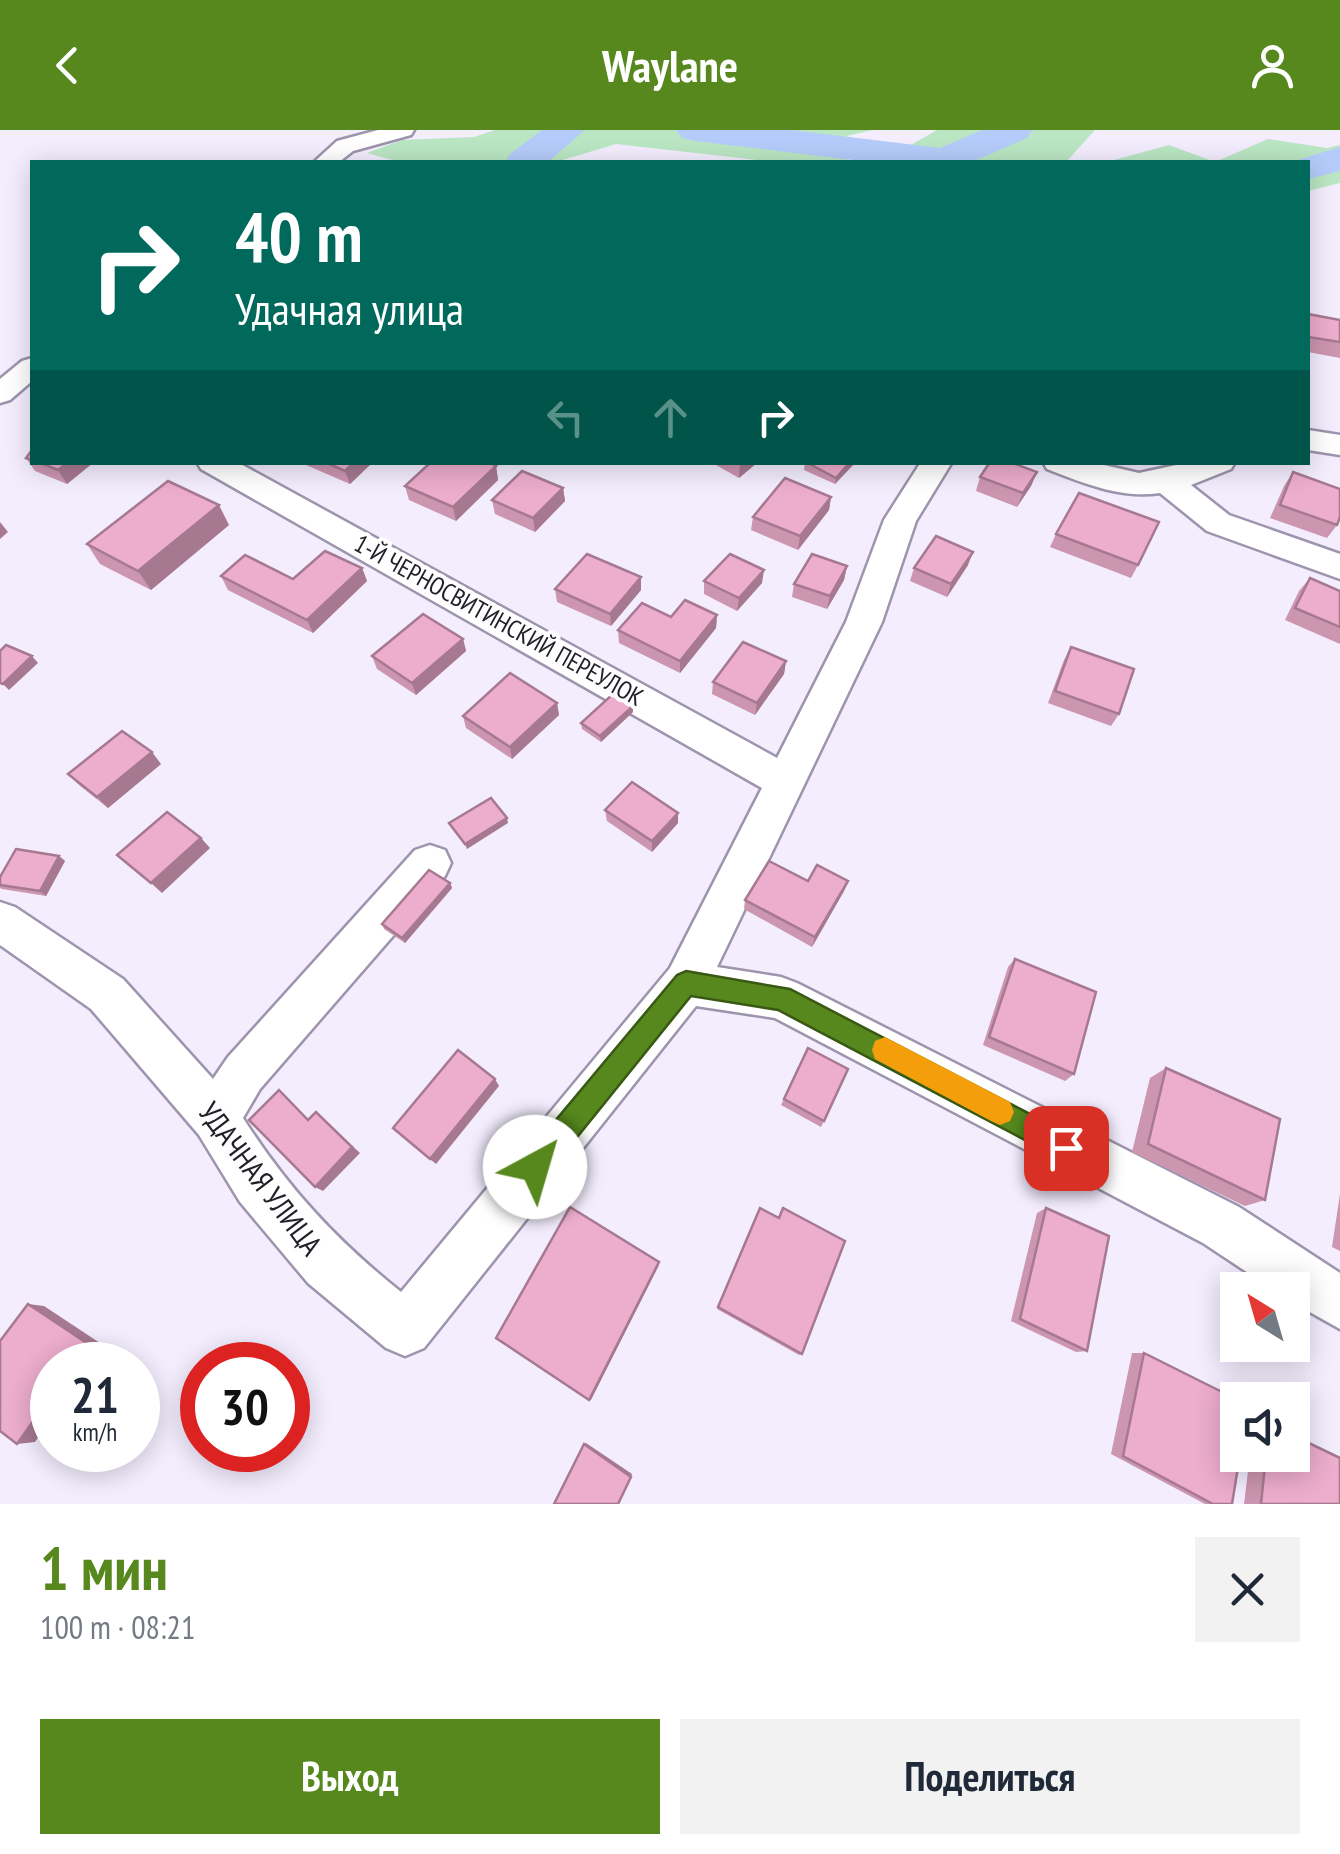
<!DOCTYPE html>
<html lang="ru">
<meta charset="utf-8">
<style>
:root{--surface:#fff;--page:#f2f2f3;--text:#1f2937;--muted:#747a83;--accent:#56881d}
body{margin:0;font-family:"PT Sans Narrow",sans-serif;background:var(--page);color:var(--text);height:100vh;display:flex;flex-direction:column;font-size:38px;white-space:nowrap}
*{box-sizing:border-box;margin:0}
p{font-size:32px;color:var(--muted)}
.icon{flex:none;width:55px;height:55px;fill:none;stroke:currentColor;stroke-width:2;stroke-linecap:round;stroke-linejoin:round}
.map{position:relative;height:1374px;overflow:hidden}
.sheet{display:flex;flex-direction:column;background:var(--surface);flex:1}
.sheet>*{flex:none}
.top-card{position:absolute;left:30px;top:30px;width:1280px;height:305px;border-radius:0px;box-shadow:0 5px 25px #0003;background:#00695c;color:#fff;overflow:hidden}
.needle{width:65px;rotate:323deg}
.controls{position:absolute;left:1220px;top:1142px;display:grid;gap:20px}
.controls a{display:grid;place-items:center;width:90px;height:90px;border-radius:0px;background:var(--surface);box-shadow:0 5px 25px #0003;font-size:50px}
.speed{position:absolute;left:30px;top:1212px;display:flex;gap:20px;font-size:50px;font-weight:700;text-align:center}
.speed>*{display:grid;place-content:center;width:130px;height:130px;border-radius:50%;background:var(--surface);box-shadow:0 5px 25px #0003;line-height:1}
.speed small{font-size:25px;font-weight:400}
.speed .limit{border:15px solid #d22;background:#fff;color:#111}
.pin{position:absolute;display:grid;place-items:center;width:85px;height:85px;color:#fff;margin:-42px;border-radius:20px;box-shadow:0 5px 15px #0006}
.me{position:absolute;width:110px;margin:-55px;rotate:39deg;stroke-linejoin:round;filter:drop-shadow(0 0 8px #0008)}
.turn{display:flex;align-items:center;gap:35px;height:210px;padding:0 40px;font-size:45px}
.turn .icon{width:130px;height:130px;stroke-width:2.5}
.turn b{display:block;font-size:70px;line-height:85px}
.lanes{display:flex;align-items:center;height:95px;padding:0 40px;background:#0003;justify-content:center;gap:50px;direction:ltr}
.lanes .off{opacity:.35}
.round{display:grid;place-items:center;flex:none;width:105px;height:105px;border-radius:0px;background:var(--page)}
.summary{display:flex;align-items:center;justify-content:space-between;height:170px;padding:0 40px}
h1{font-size:60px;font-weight:800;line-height:75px;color:var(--accent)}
.action{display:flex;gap:20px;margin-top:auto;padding:20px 40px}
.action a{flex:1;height:115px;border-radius:0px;background:var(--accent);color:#fff;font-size:40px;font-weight:800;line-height:115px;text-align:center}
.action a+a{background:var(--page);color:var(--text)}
header{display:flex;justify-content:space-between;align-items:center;height:130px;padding:0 40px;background:var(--accent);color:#fff;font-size:45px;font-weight:800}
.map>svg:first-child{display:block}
</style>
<header><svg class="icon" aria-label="back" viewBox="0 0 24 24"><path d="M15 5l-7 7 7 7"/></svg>Waylane<svg class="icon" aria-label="person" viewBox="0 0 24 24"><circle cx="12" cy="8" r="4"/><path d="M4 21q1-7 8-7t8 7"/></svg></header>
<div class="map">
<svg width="1340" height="1374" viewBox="0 0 1340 1374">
<rect width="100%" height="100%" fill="#f3edfe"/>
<g fill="#bae6c3">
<polygon points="495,0 873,0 846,6 882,18 840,32 774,32 616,14 556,32 399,32 367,23 402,10 474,7"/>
<polygon points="937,0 1095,0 1066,32 881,32"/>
<polygon points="1268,9 1327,18 1340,15 1340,53 1308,61 1308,32 1107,32 1169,15 1215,32"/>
</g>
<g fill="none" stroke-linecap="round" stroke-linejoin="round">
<g fill="#b5cbf9" fill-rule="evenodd">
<polygon points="542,0 585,0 548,32 505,32 510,24"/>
<polygon points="676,0 791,0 940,18 982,0 1033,0 1027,8 972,32 869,32 695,11 682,8"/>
<polygon points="1340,17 1340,41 1308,49 1308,32 1291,32"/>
</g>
<g stroke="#9d94ad" stroke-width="5">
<g id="minor">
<polygon points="378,0 414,0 411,5 353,21 339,32 314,32 337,11"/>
<polygon points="32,228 32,251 10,270 0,273 0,249 22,231"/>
<polygon points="1308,300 1340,305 1340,325 1308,320"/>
<path d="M197 332H237L777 628 846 492 884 390 921 332H952L916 391 882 492 717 837 781 847 797 853 1239 1077 1340 1143V1199L1292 1172V1160H1274L1203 1113 775 888 696 876 424 1218 405 1226 386 1218 308 1153 240 1072 199 1005 91 879 0 815V772L15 777 123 849 213 949 228 927 415 720 430 715 445 720 451 733 445 746 260 959 243 988C288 1058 336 1110 401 1162L670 838 762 658 201 339Z"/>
<path d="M1043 332H1091L1139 343 1190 332H1235L1231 339 1191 355 1229 385 1340 424V449L1207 401 1160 363C1121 369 1083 353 1047 339Z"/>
</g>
</g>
<use href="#minor" fill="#fff" fill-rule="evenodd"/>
</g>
<g fill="#cc95b0">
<polygon points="1308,184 1340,190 1340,228 1308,222"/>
<polygon points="32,320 32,332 94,332 67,354 35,341 26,328"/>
<polygon points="299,332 373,332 350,354"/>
<polygon points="716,332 758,332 739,348 716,335"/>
<polygon points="805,333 853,335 835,354 804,340"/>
<polygon points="496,336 498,350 456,391 409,370 405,356"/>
<polygon points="1037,342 1031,356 1017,377 976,361 980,347"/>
<polygon points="1293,342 1337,395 1327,408 1270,388 1284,356"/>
<polygon points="563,358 565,371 535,402 495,384 492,370"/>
<polygon points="831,367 829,380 798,420 751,400 753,387"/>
<polygon points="229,395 151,460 100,434 87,414"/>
<polygon points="1056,404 1138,435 1131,448 1050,417"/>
<polygon points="968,435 947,467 910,451 914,438"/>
<polygon points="847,436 844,450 827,479 792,467 794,454"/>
<polygon points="362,438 367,451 313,503 228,460 221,446 293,449"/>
<polygon points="641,447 641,460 611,496 557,472 555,459"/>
<polygon points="1310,448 1340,461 1340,514 1285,490 1299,461"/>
<polygon points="704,451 762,453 737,481 704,464"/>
<polygon points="717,485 716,498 680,543 619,513 618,500 671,487"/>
<polygon points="463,509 466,521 416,565 377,539 372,526"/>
<polygon points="1071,517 1119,584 1111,596 1048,573 1064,530"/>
<polygon points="786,531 784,544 755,585 712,564 713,552"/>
<polygon points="557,573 559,585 512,629 466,598 463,586"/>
<polygon points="633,576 633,582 601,612 582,599 581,593"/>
<polygon points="161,634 108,678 79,655 68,644"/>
<polygon points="605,680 678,683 678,693 652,722 607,691"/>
<polygon points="59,726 65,731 46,766 2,759 0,758 0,747"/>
<polygon points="808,751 848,751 844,761 812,817 744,779 745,770"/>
<polygon points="450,753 452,758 405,813 384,799 382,794"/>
<polygon points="1015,829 1074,944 1065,951 983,915 1008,837"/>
<polygon points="808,918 824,991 821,997 781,975"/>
<polygon points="1166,938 1265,1070 1245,1076 1132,1022 1150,948"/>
<polygon points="1340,1064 1340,1121 1332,1117"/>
<polygon points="760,1078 778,1088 783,1078 802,1224 799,1225 717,1179"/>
<polygon points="1046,1078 1087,1221 1076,1222 1011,1191 1037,1083"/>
<polygon points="1132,1223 1144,1223 1232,1374 1205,1374 1111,1324"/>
<polygon points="1250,1325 1292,1325 1340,1374 1244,1374"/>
</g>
<g fill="#a67990">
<polygon points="68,332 94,332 67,354 58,340"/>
<polygon points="354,332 373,332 350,354 345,341"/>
<polygon points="743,332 758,332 739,348 740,334"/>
<polygon points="850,332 853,332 853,335 835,354 836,348"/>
<polygon points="496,336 498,350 456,391 453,377"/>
<polygon points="1037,342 1031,356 1017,377 1023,363"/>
<polygon points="563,358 565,371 535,402 533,388"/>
<polygon points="831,367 829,380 798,420 800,406"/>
<polygon points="219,375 229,395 151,460 138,441"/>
<polygon points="0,392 8,402 0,409"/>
<polygon points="973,422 968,435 947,467 951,454"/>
<polygon points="847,436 844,450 827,479 830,466"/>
<polygon points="362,438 367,451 313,503 307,490"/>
<polygon points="764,440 762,453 737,481 739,468"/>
<polygon points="641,447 641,460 611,496 610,484"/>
<polygon points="717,485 716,498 680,543 680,531"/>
<polygon points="463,509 466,521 416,565 412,553"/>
<polygon points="32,526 38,533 9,560 3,554"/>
<polygon points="786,531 784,544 755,585 757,573"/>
<polygon points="557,573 559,585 512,629 510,617"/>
<polygon points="633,576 633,582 601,612 600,606"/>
<polygon points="152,622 161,634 108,678 97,667"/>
<polygon points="678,683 678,693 652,722 652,711"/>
<polygon points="507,688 508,693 467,719 465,714"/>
<polygon points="201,708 210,718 162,763 151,753"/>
<polygon points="59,726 65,731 46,766 40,761"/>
<polygon points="848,751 844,761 812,817 815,807"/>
<polygon points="450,753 452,758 405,813 402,808"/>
<polygon points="495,949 499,956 436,1034 430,1029"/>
<polygon points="316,982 360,1023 323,1061 315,1057"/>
<polygon points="659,1132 659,1135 591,1270 589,1270"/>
<polygon points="28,1174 44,1176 103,1215 89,1235 73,1235"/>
<polygon points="52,1264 52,1287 35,1312 17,1314"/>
<polygon points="586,1313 632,1344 631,1347 584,1314"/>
</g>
<g fill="#edadcd" stroke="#a67990" stroke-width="2.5">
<polygon points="1308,184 1340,190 1340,212 1308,207"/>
<polygon points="32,320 32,330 26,328"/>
<polygon points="38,332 68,332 58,340"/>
<polygon points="325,332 354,332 345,341"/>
<polygon points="431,332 488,332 496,336 453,377 405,356"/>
<polygon points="806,332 850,332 836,348"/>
<polygon points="990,332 1010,332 1037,342 1023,363 980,347"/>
<polygon points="522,341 563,358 533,388 492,370"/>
<polygon points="1293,342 1340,359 1340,387 1337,395 1280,375"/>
<polygon points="785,348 831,367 800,406 753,387"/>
<polygon points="168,351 219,375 138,441 87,414"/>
<polygon points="1079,363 1159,392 1138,435 1056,404"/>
<polygon points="936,406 973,422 951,454 914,438"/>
<polygon points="325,421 362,438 307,490 221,446 245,425 293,449"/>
<polygon points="587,424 641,447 610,484 555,459"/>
<polygon points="730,424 764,440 739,468 704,451"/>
<polygon points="812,424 847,436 830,466 794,454"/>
<polygon points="1310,448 1340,461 1340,497 1295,478"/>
<polygon points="685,470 717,485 680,531 618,500 642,473 671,487"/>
<polygon points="423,484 463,509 412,553 372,526"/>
<polygon points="743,512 786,531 757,573 713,552"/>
<polygon points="6,515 32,526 3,554 0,553 0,521"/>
<polygon points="1071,517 1134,539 1119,584 1055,561"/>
<polygon points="510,543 557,573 510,617 463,586"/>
<polygon points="614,563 633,576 600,606 581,593"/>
<polygon points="122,601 152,622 97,667 68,644"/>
<polygon points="632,652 678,683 652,711 605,680"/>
<polygon points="491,668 507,688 465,714 449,693"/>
<polygon points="167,682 201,708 151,753 117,725"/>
<polygon points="16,719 59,726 40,761 0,755 0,747"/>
<polygon points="769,731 808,751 817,735 848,751 815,807 745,770"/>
<polygon points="429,740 450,753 402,808 382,794"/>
<polygon points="1015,829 1096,862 1074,944 989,907"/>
<polygon points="808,918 848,939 824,991 784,969"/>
<polygon points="458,920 495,949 430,1029 393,998"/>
<polygon points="1166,938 1280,989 1265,1070 1148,1014"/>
<polygon points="279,960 308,990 316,982 352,1017 315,1057 249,990"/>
<polygon points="570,1077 659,1132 589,1270 496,1208"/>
<polygon points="760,1078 779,1088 783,1078 845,1111 802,1224 718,1177"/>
<polygon points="1046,1078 1109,1106 1087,1221 1020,1189"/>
<polygon points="28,1174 88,1214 73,1235 52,1235 52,1264 17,1314 0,1301 0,1211"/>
<polygon points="1144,1223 1238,1270 1238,1325 1240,1325 1232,1374 1213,1374 1123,1326"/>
<polygon points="1292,1305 1340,1328 1340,1374 1261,1374 1266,1325 1292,1325"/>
<polygon points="584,1314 631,1347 618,1374 554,1374"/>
</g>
<polygon fill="#56881d" stroke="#385813" stroke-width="2.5" points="686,841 790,859 1076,1008 1080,1018 1076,1027 1066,1031 1057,1027 778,880 691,866 545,1047 535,1051 525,1047 521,1037 525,1027 677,845"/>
<polygon fill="#f59e0b" points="885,907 1010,972 1014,982 1010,991 1000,995 991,991 875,929 872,920 875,911"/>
<g text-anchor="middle" stroke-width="8" stroke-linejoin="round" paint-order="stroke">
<g font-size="25" fill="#211e27" stroke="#fefefe">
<text transform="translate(499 490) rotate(29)" y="9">1-Й ЧЕРНОСВИТИНСКИЙ ПЕРЕУЛОК</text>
</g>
<g font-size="30" fill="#211e27" stroke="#fefefe">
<text transform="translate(260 1049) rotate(53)" y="10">УДАЧНАЯ УЛИЦА</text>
</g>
</g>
</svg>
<div class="controls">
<a><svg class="needle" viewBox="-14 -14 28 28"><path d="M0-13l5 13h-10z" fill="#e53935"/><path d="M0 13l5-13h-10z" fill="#747a83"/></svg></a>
<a><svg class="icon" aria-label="sound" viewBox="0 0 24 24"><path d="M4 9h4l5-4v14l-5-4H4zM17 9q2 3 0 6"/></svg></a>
</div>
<div class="speed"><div>21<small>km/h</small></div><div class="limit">30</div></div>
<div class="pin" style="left:1066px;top:1018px;background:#d93025"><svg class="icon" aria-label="arrive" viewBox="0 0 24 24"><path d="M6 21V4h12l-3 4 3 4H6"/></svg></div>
<svg class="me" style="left:535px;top:1037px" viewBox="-20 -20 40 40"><circle r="19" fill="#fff"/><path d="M0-13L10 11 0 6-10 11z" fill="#56881d"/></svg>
<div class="top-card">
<div class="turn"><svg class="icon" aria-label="right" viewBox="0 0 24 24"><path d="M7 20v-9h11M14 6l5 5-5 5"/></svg><div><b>40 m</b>Удачная улица</div></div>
<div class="lanes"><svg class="icon off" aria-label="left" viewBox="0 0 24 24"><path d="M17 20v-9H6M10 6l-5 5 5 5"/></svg><svg class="icon off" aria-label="ahead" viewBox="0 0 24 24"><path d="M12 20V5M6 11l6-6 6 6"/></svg><svg class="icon" aria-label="right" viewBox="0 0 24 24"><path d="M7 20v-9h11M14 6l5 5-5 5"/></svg></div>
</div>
</div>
<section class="sheet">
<div class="summary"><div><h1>1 мин</h1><p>100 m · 08:21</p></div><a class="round"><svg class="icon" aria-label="close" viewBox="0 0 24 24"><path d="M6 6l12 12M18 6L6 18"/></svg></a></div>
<div class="action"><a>Выход</a><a>Поделиться</a></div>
</section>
